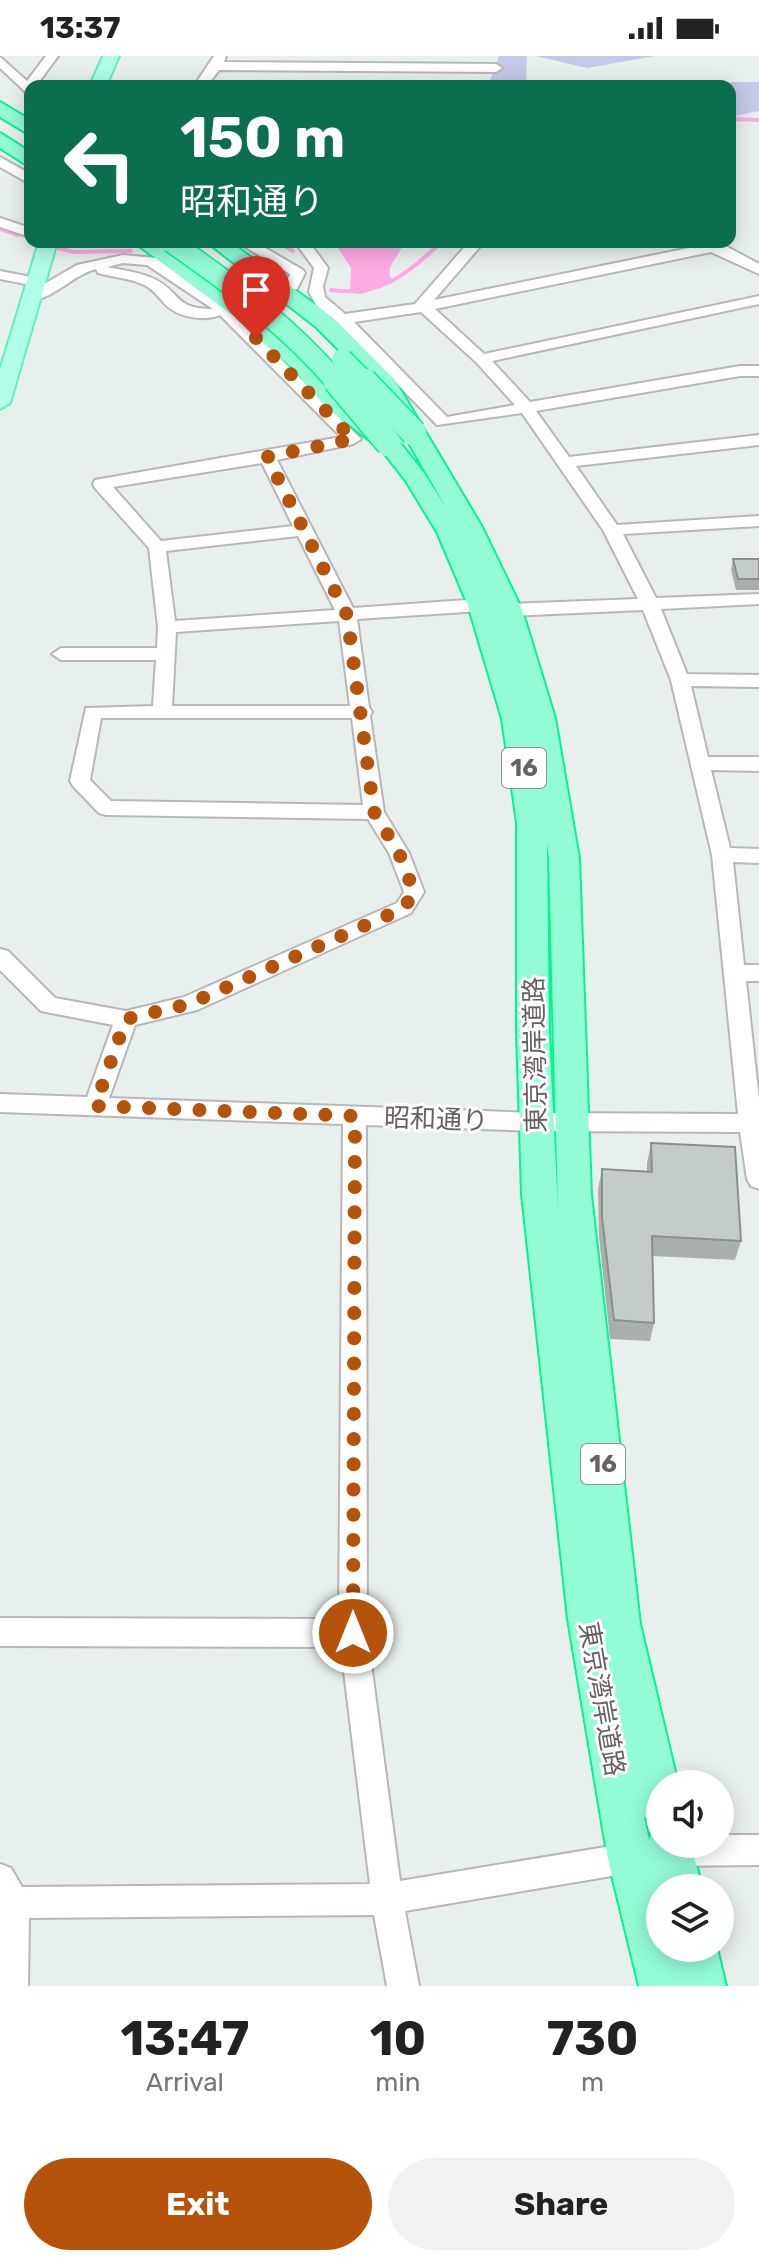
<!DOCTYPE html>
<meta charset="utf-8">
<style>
:root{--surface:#fff;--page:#f2f2f2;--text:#222;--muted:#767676;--accent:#b45309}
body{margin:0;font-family:Rubik,"Noto Sans JP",sans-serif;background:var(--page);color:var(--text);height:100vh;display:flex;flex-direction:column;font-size:30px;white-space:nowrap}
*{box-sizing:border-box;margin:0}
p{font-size:26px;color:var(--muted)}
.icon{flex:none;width:44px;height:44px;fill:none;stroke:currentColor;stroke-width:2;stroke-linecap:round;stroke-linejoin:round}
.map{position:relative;height:1930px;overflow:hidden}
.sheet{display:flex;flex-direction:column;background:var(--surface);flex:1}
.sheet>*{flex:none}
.hud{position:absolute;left:24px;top:24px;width:712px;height:168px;border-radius:16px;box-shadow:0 4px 20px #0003;background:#0b6e4f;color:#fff;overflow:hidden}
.tools{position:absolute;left:646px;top:1714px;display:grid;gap:16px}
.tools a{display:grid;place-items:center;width:88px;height:88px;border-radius:50%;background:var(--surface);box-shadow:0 4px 20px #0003;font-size:40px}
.pin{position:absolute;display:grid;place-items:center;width:68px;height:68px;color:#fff;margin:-82px -34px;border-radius:50% 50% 50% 0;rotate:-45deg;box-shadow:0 0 8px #0007}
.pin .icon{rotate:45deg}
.me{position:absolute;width:88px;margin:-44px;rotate:0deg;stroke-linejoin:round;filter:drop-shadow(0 0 6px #0008)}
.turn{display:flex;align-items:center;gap:28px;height:168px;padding:0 24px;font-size:36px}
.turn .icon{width:104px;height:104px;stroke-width:2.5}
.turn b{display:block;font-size:56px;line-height:68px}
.eta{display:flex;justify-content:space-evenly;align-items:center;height:136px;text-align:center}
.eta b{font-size:48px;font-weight:700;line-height:56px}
.primary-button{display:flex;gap:16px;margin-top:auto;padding:16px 24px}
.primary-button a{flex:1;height:92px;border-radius:48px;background:var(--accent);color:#fff;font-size:32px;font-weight:700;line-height:92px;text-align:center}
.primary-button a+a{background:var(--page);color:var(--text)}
.status{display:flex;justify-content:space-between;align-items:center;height:56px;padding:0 40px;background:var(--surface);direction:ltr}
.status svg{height:22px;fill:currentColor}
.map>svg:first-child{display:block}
</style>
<div class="status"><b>13:37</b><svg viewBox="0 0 49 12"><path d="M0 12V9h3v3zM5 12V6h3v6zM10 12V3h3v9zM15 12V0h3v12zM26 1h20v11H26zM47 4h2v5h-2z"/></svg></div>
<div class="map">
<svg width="759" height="1930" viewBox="0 0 759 1930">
<rect width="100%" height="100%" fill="#e8f0ee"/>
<g fill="#c5c8e7">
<polygon points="499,0 527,0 526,30 488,30"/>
<polygon points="536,0 655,0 587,12"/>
<polygon points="732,26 759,26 759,55 730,61 730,30 706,30"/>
</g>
<path fill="#fdabe2" d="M334 186H399L402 191C395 206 384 211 393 227L361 238 350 237 351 212Z"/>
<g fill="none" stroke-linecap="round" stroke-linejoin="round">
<g stroke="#fdabe2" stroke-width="4">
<polyline points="730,63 759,64"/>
<polyline points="0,173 18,179"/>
<polyline points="278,186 293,195"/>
<polyline points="58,192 73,196 131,195"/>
<path d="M331 234C382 241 406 218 442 186"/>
</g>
<polyline stroke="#c8cccb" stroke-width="14" stroke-dasharray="14 7" stroke-linecap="butt" points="234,250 292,230"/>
<g stroke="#bbb5b8" stroke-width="4">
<g id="minor">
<polygon points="46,0 58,0 36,30 30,30 30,40 0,12 0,1 27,25"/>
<polygon points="214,0 226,0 224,6 496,8 502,12 496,16 219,14 207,30 194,30"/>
<polygon points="0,101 30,118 30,128 0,111"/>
<polygon points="0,162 30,172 30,181 0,171"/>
<polygon points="237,186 255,186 303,214 305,217 297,233 292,234 285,230 290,218"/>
<path d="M295 186H309L328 212 323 230 325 241 345 258 415 248 469 186H484L434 244 699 190 697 186 722 188 759 208V218L711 196 435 253 484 298 759 240V248L492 305 530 346 740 310H759V320H740L536 355 569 401 759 379V389L576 410 617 469 759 460V470L623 478 656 542 759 538V548L661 553 687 618 759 619V631L691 630 708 701H759V715L711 714 730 792 759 793V807L733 806 744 909H759V925H746L759 1044V1133L751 1130 747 1123 740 1076 536 1075 366 1069 367 1577 400 1825 660 1782V1788H720V1779H759V1809L671 1810 405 1855 419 1930H387L374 1859 29 1862 28 1930H0V1808L11 1812 22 1831 370 1828 341 1591 0 1590V1562L339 1563 343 1068 0 1056V1038L87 1041 113 969 41 955 0 914V893L8 895 55 942 126 955 184 941 397 847 404 836 389 797 368 763 106 759 99 757 73 730 70 725 86 652 153 650 156 604H61L52 598 61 592H157L158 571 149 492 95 432 93 428 95 424 341 381 220 259C207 265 183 262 171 253 160 246 157 234 142 228 129 222 112 221 98 217L96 213C73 218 50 247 27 244V238L77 209 123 199 156 202 227 249 361 383 353 388 277 404 353 552 481 543 490 549 481 555 357 563 369 651 372 656 370 660 384 756 409 797 424 836 411 857 197 954 135 969 109 1042 536 1057 738 1058 712 799 671 624 643 554 509 560 500 554 509 548 638 543 603 474 522 357 437 369 337 266 316 249 309 236 314 212ZM123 207 147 209 213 253C172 253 182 235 152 222 139 216 122 214 107 211ZM421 256 476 306 515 349 447 361 354 266ZM262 407 293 470 161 485 113 431ZM298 480 335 554 175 565 166 495ZM339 565 350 650H172L176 576ZM101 662H352L363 749 111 745 90 724Z"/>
<polygon points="0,215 41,223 43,226 36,230 0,223"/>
</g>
</g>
<g stroke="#62efba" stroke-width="4">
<g id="major">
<polygon points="103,0 119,0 106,30 90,30"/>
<polygon points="39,186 57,186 10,347 0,353 0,314"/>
</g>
</g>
<g stroke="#05f391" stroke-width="4">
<g id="highway">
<polygon points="0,46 30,64 30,79 0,61"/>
<polygon points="0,77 30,96 30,111 0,92"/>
<path d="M134 186H157L248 249 308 302 343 342 397 383 424 417 447 453 377 332 316 271 207 186H230L332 261 394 323 482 471 522 554 555 662 579 802 591 1139 640 1568 678 1728H660V1768L644 1761 649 1784 653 1772 660 1770V1788H691L702 1832H660V1892H717L726 1930H639L608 1803 568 1563 522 1138 517 976V767L502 663 468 549 437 476 406 425 381 393 327 352 292 312 232 259ZM547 787 549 802 558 1154 549 976Z"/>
</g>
</g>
<use href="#minor" fill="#fff" fill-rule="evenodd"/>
<use href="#major" fill="#b0fde9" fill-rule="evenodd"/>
<use href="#highway" fill="#94fbd7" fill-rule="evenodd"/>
<g stroke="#05f391" stroke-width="23" stroke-linecap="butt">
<g id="highway-bridge-far1">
<path d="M171 186C231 228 290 271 337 327"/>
<polyline points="342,303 366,327"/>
</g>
</g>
<g stroke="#05f391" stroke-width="28" stroke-linecap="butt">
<g id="highway-bridge">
<polyline points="336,325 389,388"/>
<polyline points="364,325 414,377"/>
</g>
</g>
<use href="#highway-bridge-far1" stroke="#94fbd7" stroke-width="20"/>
<use href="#highway-bridge" stroke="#94fbd7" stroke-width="25"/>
</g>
<g fill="#a9afac">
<polygon points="733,503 759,503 759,534 736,534 731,514"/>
<polygon points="651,1087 741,1185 735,1204 653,1200 654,1267 650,1285 610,1283 599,1181 598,1133 602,1113 647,1115 647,1107"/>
</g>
<g fill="#c4ccc8" stroke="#898f8c" stroke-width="2">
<polygon points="733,503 759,503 759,523 738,523"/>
<polygon points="651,1087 735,1091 741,1185 652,1180 654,1267 614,1264 602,1161 602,1113 652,1116"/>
</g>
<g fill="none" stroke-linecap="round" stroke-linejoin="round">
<polyline stroke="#b45309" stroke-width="14" stroke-dasharray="0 25.2" points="256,282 353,383 267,401 347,559 374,756 399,797 414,836 404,852 189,948 126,963 95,1050 355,1060 353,1577"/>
</g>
<g text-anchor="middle" stroke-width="6" stroke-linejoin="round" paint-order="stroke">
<g fill="#fff" stroke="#958f92" stroke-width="2">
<rect x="502" y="692" width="44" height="40" rx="6"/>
<rect x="581" y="1388" width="44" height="40" rx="6"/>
</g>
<g font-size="24" font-weight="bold" fill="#675f63">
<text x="524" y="720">16</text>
<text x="603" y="1416">16</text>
</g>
<g font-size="26" fill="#675f63" stroke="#fff">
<text transform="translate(535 999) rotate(-91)" y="9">東京湾岸道路</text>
<text transform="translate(436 1063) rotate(2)" y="9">昭和通り</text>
<text transform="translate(602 1643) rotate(80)" y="9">東京湾岸道路</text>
</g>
</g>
</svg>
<div class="tools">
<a><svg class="icon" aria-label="sound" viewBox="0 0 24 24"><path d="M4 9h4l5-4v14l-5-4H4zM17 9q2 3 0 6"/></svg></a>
<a><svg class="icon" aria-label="layers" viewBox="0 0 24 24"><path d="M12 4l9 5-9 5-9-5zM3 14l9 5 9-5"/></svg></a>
</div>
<div class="pin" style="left:256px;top:282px;background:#d93025"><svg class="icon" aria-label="arrive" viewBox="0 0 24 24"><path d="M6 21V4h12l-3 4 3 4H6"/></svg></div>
<svg class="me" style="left:353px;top:1577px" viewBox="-20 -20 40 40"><circle r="17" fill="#b45309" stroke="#fff" stroke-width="3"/><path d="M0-11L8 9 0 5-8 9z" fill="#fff"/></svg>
<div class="hud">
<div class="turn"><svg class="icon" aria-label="left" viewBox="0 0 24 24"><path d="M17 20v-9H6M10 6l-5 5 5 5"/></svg><div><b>150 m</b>昭和通り</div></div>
</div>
</div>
<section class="sheet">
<div class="eta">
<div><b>13:47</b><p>Arrival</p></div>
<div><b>10</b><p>min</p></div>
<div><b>730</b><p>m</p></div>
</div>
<div class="primary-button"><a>Exit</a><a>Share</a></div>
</section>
